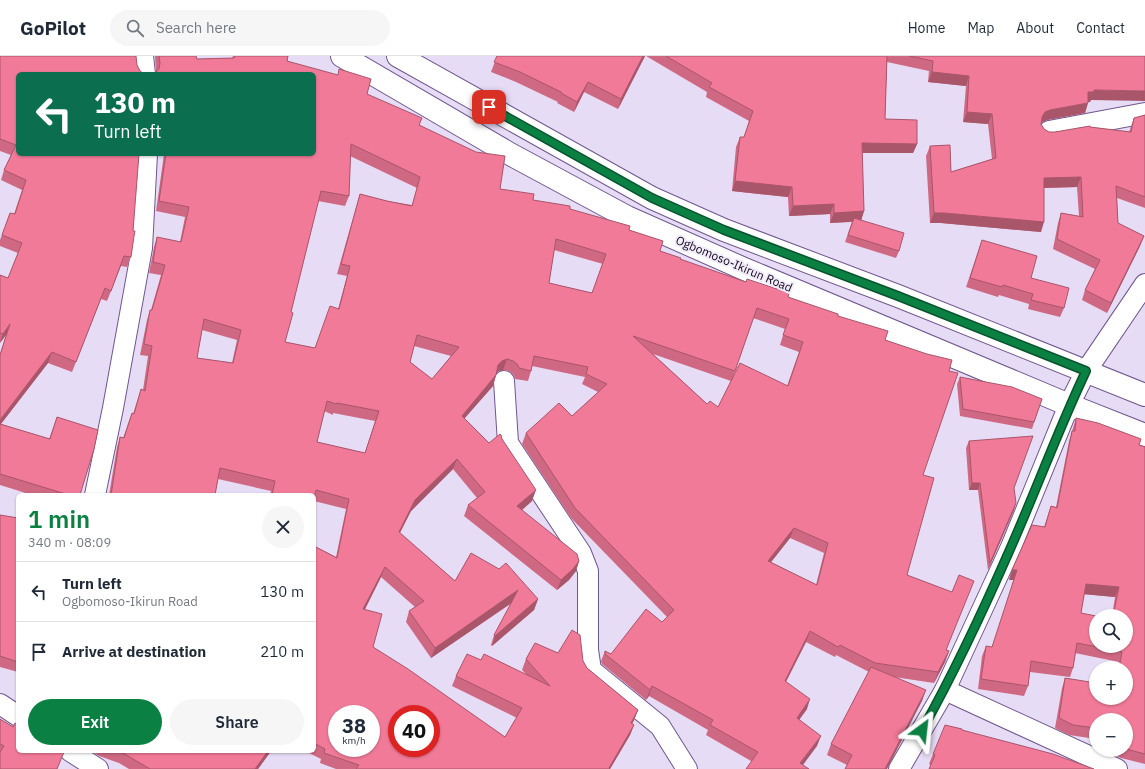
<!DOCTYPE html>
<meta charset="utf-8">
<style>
:root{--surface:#fff;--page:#f6f6f7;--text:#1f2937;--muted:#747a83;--line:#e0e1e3;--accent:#0b8043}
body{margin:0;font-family:"IBM Plex Sans",sans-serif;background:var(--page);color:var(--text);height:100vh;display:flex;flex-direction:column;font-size:15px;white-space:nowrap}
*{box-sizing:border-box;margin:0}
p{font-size:13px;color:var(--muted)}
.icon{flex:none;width:22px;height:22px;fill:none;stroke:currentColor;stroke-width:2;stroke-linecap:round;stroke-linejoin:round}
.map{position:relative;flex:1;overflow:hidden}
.sheet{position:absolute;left:16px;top:437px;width:300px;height:260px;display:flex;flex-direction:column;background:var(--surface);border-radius:6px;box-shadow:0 1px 3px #0004}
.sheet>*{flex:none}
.guide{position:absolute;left:16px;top:16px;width:300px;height:84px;border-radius:6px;box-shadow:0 1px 3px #0004;background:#0b6e4f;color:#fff;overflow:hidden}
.buttons{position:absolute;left:1089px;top:553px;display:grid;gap:8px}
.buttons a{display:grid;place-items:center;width:44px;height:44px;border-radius:50%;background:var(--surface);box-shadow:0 1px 3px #0004;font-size:20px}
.speed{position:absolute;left:328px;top:649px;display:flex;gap:8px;font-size:20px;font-weight:700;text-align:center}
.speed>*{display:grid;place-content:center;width:52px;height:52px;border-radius:50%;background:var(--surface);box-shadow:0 1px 3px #0004;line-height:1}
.speed small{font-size:10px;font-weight:400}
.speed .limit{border:6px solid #d22;background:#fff;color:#111}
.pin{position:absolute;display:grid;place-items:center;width:34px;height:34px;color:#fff;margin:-17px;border-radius:8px;box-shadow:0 2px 6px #0006}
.me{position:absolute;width:44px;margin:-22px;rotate:30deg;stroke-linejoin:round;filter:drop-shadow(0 0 3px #0008)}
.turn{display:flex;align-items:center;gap:14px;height:84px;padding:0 12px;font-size:18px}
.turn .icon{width:52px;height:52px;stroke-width:2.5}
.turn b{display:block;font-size:28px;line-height:34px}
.round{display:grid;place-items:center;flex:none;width:42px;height:42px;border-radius:21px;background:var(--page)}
.head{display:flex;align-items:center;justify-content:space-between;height:68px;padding:0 12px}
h1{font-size:24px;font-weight:600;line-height:30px;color:var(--accent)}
.action{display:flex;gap:8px;margin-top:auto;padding:8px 12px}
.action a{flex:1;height:46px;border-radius:24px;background:var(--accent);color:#fff;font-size:16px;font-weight:600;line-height:46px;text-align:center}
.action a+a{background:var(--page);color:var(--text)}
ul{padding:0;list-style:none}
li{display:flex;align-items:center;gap:12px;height:60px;padding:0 12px;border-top:1px solid var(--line)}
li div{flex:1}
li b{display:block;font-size:15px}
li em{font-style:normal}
header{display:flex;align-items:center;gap:24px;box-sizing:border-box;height:56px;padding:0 20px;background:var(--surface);border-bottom:1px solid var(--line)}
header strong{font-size:19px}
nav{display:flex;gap:22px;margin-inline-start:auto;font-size:14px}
.search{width:280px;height:36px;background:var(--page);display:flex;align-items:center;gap:10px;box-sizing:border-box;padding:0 14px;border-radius:22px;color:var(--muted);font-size:15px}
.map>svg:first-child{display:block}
</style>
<header>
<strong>GoPilot</strong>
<div class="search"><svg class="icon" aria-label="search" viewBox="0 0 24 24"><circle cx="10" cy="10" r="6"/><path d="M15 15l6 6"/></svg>Search here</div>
<nav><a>Home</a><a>Map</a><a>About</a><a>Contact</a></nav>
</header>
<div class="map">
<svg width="1145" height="713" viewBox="0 0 1145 713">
<rect width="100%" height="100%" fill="#e7dcf6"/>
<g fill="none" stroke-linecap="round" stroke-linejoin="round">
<g stroke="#70568e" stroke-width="22">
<g id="minor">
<polyline points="143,0 145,18"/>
<polyline points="1049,75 1145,57"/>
<polyline points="504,325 508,387 581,497 588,515 588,594 591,614 660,670 687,713"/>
<polyline points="95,439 113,352 142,192 147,98"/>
<polyline points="945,634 1117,713"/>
<polyline points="0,648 18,660"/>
<polyline points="70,695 98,713"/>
<polyline points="899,713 945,634 1011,491 1069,349 1086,315 1145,228"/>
</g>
</g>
<g stroke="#70568e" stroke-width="24">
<g id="major">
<polyline points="342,0 510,98 627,161 742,212 1069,349 1145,379"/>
<polyline points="398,0 652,142 724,174 898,240 1145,339"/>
</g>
</g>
<use href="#minor" stroke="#fff" stroke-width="20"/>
<use href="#major" stroke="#fff" stroke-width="22"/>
</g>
<g fill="#cf6983" fill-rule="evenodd">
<polygon points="0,0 18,18 131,201 127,211 121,210 107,245 101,243 72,316 48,307 1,368 49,383 57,361 80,439 32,439 0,429 0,298 6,279 0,287 0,219 8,222 18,197 0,190 0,184 10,157 14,158 22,134 1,124 4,114 11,99 0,95"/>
<path d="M155 0H196L197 3 232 2 233 0H288L287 5 367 38 420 69 500 133 533 144 570 153 629 174 660 195 680 203 788 241 838 260 885 284 923 419 907 519 947 594 949 595 945 606 934 627 894 621 922 645 847 709 827 699 831 688 869 616 836 599 835 601 806 586 786 626 807 653 799 664 817 690 751 705 706 679 708 674 649 640 646 644 602 608 601 605 605 595 611 598 662 566 667 561 571 462 522 388 526 377 572 360 598 336 582 328 585 321 532 310 531 315 528 325 515 323 513 318 509 315 503 314 498 315 497 316 493 330 464 362 489 387 502 383 532 445 522 454 579 505 576 515 569 524 557 534 464 460 468 449 477 442 453 413 411 455 400 477 455 525 538 543 534 554 492 590 491 589 494 579 512 547 431 602 406 566 409 555 415 551 381 521 365 553 373 591 505 681 517 662 452 630 456 620 481 604 527 619 522 614 526 603 558 597 583 605 587 612 638 654 634 664 632 668 634 669 630 679 610 713H336L320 707 321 703 305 695H314V490L336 501 346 453 314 445V439H270L271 435 218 423 215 439H109L117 391 120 381 123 382 132 357 133 358 141 333 143 334 148 300 140 299 147 264 150 254H151L161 219 149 217 154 191 157 181 180 186 185 161 156 155 164 98H314L155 17 156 16ZM350 100 417 132 412 149 387 145 360 138 357 148 337 218 347 220 338 253 315 292 285 286 291 256 318 145 345 150 349 140ZM554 194 603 208 592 237 549 227ZM753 262 785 273 780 289 799 296 787 330 734 318ZM202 274 237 284 232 307 197 302ZM414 290 451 300 432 323 410 306ZM653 298 731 325 718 351 707 348ZM324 355 333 359V357L375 365 365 397 317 386ZM790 482 824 497 816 529 771 506Z"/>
<polygon points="497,0 645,0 618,53 584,36 574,56 557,47 558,46 516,26 491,16"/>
<polygon points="646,0 1145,0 1091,44 1090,46 1088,46 1085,57 1047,64 1042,66 1041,68 1044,73 1049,76 1055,76 1090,71 1129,76 1134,62 1145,59 1145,152 1117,142 1118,167 1144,180 1140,190 1107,257 1082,244 1085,234 1095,213 1053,193 1058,167 1061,157 1079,160 1077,131 1044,132 1041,176 941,167 930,167 926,100 930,90 951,116 992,103 988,68 963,66 966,30 928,26 929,15 887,6 885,63 917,88 913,97 862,97 864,155 861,164 899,195 896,202 845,186 852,166 830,167 830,158 789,160 788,141 732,135 736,91 740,81 744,81 749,65 706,41 707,36"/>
<polygon points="982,184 1031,222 1064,252 1060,261 1028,253 1029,248 999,239 998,241 966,231"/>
<polygon points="960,321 1042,343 1032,373 960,360 957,328"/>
<path d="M1076 362 1139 389 1145 391V708L1121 702 1103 694H1126V664H1096V683L1069 679 1055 672 1062 632 1065 622 1126 642V612H1118L1119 606 1075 597 1073 612 1070 621 1030 616 1028 630 1024 640 978 633 982 600 986 590 992 591 1014 524H1009L1012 514 1044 471 1051 450 1056 451 1069 385ZM1084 538 1115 541 1112 560H1126L1096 590 1081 557Z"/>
<polygon points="969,385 1014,432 1014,454 988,514 978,434 969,434 966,392"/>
<polygon points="0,459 18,462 18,616 0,611"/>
<polygon points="0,663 13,671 0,713"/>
<polygon points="962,674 931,709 929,708 933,698"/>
<polygon points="91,695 271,695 258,713 129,713 119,707 99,700"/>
</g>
<g fill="#a9556a">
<polygon points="643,0 645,0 618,53 621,43"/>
<polygon points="932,16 969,20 966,30 928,26"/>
<polygon points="588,26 584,36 574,56 577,46"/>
<polygon points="1094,34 1145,35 1145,45 1091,44 1090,46 1084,46 1088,36"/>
<polygon points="1088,47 1085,57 1047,64 1042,66 1042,61 1045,56 1050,54"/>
<polygon points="967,56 992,58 988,68 963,66"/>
<polygon points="862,87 917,88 913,97 858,97"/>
<polygon points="1081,121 1077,131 1040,132 1044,122"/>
<polygon points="735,125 792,131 788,141 732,135"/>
<polygon points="834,148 830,158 789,160 793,150"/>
<polygon points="864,155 861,165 830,167 834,157"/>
<polygon points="934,157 944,157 1044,166 1041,176 941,167 930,167"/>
<polygon points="1144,180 1140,190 1107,257 1111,247"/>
<polygon points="10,268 6,279 0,287 3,278"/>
<polygon points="52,296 48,307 0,369 0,364"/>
<polygon points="507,303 503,314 498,315 494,320 498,309 502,305"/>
<polygon points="496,319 493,330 458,370 462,360"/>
<polygon points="457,403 453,413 411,455 395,486 399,476 415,444"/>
<polygon points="972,427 980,427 978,434 969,434"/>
<polygon points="536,434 532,445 514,461 517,450"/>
<polygon points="1016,447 1014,454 988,514 990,507"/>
<polygon points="794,472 790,482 764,515 768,505"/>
<polygon points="579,505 576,515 569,524 557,534 561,524"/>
<polygon points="385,511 381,521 360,563 363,553"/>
<polygon points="1012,514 1017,514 1014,524 1009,524"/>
<polygon points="1086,528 1119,531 1115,541 1082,538"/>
<polygon points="518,534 514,545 431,602 435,592"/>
<polygon points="538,543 534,554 492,590 495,580"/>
<polygon points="810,575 806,586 781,635 785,625"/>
<polygon points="949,595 945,606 934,627 938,616"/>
<polygon points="652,630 649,640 646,644 650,634"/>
<polygon points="926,634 922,645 887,713 885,713"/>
<polygon points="810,643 807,653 793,672 797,662"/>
<polygon points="638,654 634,664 627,677 631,667"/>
<polygon points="634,669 630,679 610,713 608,713"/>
<polygon points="821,680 817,690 800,713 800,707"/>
<polygon points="268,695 271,695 258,713 255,713"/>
</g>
<g fill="#f17a98" stroke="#a9556a" fill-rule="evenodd">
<polygon points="0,0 136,0 137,9 140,15 144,18 18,18 18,98 139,98 133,175 135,175 134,180 131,201 124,200 111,235 105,232 76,306 52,296 0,364 0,299 10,268 3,278 0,277 0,219 8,222 22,187 2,179 10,157 15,158 26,124 4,114 16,89 0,83"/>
<path d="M159 0H196L197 3 234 2 235 0H288L287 5 338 19 339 13 371 23 367 38 422 62 419 69 476 96 505 100 500 133 534 138 533 144 570 150V153L630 170 629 174 663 185 660 195 681 202 680 203 746 226 747 223 789 237 788 241 838 258V260L888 275 885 284 927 298 952 304 949 315 958 317 923 419 934 422 907 519 952 536 959 519 974 525 946 594 949 595 938 616 875 607 840 589 838 591 810 575 785 625 810 643 797 662 821 680 800 707 809 713H746L758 696 710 669 713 664 652 630 650 634 605 598V595L611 598 646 553 662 566 674 554 575 452 526 377 559 347 572 360 607 328 586 318 588 311 534 300 531 315 519 312 517 308 513 305 507 303 502 305 498 309 496 319 462 360 489 387 500 378 501 379 502 383 536 434 517 450 577 498 579 505 573 513 561 524 468 449 485 436 457 403 415 444 399 476 455 525 471 497 499 513 506 507 538 543 495 580 494 579 518 534 435 592 409 555 424 545 385 511 363 553 382 558 373 591 408 613 505 681 522 652 456 620 467 598 481 604 484 598 550 630 526 603 535 587 558 597 572 574 580 579 583 605 587 612 638 654 631 667 634 669 609 712 610 713H356L359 709 324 697 325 693 314 687V490L337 502 349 443 316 434 314 443V439H272L275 425 220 412 215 439H111L120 381 124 382 132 357 134 358 141 333 145 335 152 290 144 288 150 254H152L165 209 153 206 157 181 181 186 189 151 159 145 166 98H314V18H153L155 17 159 13 160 7ZM351 88 420 121 412 150 387 145 360 138 341 208 350 210 339 253 330 250 315 292 285 286 293 257 291 256 321 135 349 140ZM556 183 606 198 592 237 549 227ZM757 252 789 263 783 279 803 286 788 330 740 307 718 351 710 345 707 348 633 280 735 315ZM204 263 241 274 233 307 197 302ZM417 279 459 291 432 323 410 306ZM327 345 336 348 337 347 379 355 365 397 317 386ZM794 472 828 487 817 529 768 505ZM337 658H371V692H337ZM397 658H431V692H397Z"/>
<polygon points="497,0 643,0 621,43 588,26 577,46 561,37 561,36 520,16 494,6"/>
<polygon points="666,0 887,0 885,63 917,64 917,88 862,87 864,155 834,157 834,148 793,150 792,131 735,125 740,81 744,81 753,55 709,31 712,27"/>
<polygon points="909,0 1145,0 1145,35 1094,34 1094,36 1088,36 1088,47 1050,54 1045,56 1042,61 1041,68 1044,73 1049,76 1055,76 1090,70 1090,71 1131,76 1134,62 1145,59 1145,141 1116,130 1118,167 1144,180 1111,247 1085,234 1100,204 1057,183 1061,157 1083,161 1081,121 1044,122 1044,166 944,157 934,157 930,90 950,89 951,116 996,102 992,58 967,56 969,20 932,16 933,5"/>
<polygon points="854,162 904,177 899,195 848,179"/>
<polygon points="982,184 1037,200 1031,222 1069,232 1064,252 1031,244 1033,238 1003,229 1002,231 970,222"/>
<polygon points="960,321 1012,331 1042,343 1034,366 963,353"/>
<polygon points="57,361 98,374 94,393 80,439 69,439 0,418 0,368 50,383"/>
<path d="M1076 362 1098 367 1141 383 1139 389 1145 391V698L1126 693V664H1096V672L1073 669 1059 662 1065 622 1096 627V642H1126V612H1119L1122 596 1077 587 1073 612 1031 605 1028 630 981 623 986 590 992 591 1017 514H1012L1032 469 1045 471 1051 450 1057 452 1072 375H1075ZM1086 528 1119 531 1113 560H1126V590H1096V560L1081 557Z"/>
<polygon points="1033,380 1014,432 1016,447 990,507 980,427 972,427 969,385"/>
<polygon points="0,459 18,462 18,606 0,600"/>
<polygon points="871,611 926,634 885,713 845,713 852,699 831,688"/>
<polygon points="0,663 13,671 15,667 18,669 18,695 62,695 64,696 57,713 0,713 0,696 4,690 0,688"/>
<polygon points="945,669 962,673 962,674 1053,698 1094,713 929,713 935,699 933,698"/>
<polygon points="118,695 268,695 255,713 150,713 123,697"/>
</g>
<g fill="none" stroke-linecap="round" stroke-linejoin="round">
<g stroke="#07532c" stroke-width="10">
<path id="route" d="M489 51 652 142 724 174 898 240 1086 315C1059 372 1037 432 1011 491 984 553 955 615 922 674"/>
</g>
<use href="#route" stroke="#0b8043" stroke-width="7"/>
</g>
<g text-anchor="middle" stroke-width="4" stroke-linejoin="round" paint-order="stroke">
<g font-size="12" fill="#14091e" stroke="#f2ecf9">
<text transform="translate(734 208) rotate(23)" y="4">Ogbomoso-Ikirun Road</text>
</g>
</g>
</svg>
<div class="buttons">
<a><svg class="icon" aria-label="search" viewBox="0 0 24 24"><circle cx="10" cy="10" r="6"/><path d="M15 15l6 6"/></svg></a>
<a>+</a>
<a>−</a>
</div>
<div class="speed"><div>38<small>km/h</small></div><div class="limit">40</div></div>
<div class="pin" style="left:489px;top:51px;background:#d93025"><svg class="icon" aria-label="arrive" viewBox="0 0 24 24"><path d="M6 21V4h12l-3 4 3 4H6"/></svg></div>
<svg class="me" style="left:922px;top:674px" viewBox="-20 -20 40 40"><path d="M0-17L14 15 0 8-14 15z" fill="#0b8043" stroke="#fff" stroke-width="4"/></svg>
<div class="guide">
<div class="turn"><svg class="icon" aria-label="left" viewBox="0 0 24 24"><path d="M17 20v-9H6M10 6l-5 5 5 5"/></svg><div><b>130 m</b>Turn left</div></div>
</div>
<section class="sheet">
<div class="head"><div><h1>1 min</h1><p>340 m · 08:09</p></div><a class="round"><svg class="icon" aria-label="close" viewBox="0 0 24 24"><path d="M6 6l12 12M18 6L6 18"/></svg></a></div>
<ul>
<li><svg class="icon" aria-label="left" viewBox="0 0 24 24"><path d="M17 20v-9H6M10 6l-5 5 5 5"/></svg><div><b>Turn left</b><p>Ogbomoso-Ikirun Road</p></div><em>130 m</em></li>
<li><svg class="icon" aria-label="arrive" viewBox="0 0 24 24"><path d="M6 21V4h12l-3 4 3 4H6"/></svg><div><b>Arrive at destination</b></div><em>210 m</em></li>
</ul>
<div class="action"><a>Exit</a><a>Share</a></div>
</section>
</div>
